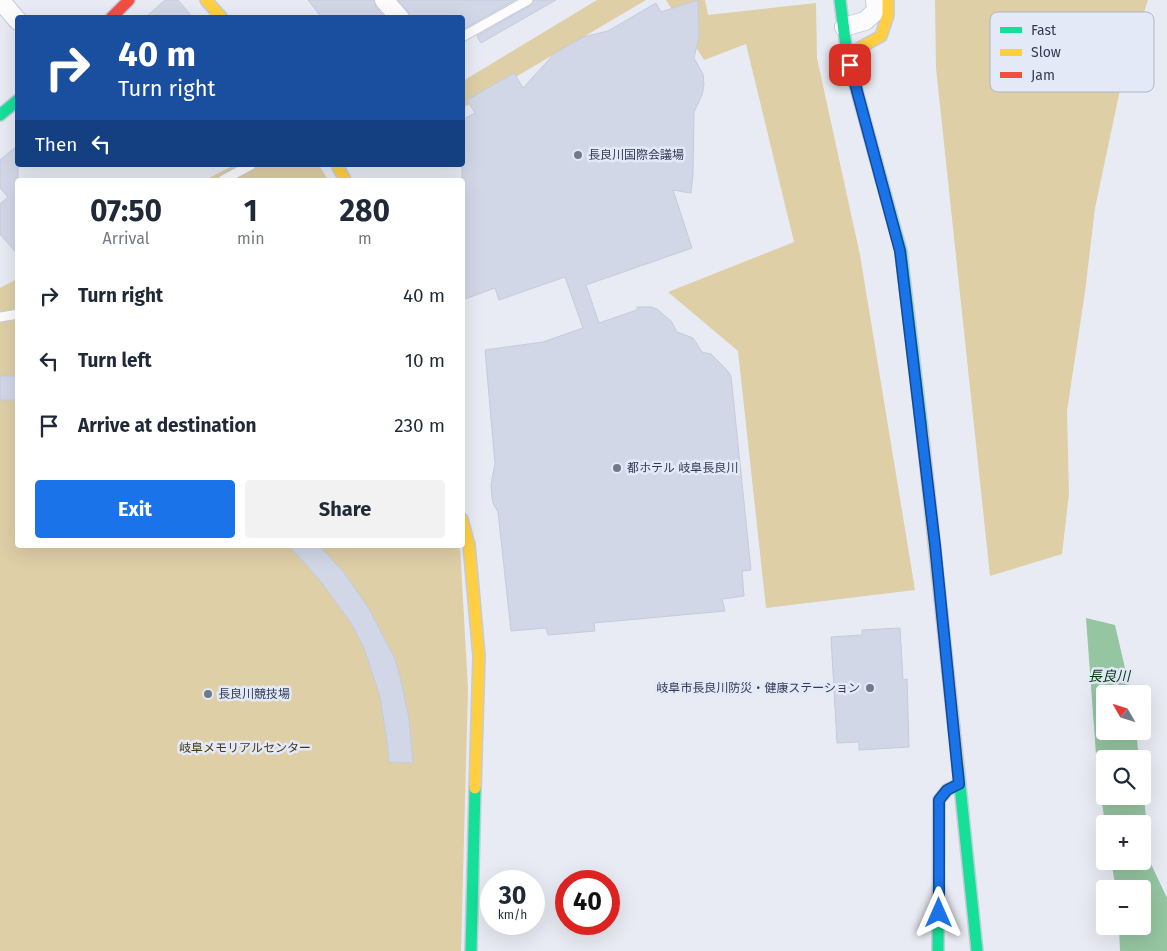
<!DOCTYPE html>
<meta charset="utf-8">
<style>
:root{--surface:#fff;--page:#f2f2f3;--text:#1f2937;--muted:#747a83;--accent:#1a73e8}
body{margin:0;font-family:"Fira Sans","Noto Sans JP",sans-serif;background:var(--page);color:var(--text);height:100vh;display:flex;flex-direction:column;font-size:19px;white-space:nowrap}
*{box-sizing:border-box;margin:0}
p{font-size:16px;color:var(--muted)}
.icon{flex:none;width:28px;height:28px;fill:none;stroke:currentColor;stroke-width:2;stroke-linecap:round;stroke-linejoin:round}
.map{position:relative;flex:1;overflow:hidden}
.sheet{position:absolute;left:15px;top:178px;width:450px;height:370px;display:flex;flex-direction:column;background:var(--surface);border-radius:5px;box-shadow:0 5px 20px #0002}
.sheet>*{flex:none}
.guide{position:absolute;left:15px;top:15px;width:450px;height:152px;border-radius:5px;box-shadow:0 5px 20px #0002;background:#1a4fa0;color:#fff;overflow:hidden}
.needle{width:32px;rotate:309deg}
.buttons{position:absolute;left:1096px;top:685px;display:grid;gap:10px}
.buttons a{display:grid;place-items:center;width:55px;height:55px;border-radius:5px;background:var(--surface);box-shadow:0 5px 20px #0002;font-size:25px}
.speed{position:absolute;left:480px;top:870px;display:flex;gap:10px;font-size:25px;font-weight:700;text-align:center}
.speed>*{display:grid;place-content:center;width:65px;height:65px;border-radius:50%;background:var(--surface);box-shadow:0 5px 20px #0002;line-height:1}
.speed small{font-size:12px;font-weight:400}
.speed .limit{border:8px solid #d22;background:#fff;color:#111}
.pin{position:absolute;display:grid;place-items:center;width:42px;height:42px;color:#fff;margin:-21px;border-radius:10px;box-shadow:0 2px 8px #0006}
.me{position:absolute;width:55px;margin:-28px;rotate:0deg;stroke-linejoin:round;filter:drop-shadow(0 0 4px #0008)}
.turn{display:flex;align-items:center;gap:18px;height:105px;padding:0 20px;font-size:22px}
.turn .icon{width:65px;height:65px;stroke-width:2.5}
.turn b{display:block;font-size:35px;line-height:42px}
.then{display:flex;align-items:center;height:48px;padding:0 20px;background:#0003;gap:10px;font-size:19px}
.eta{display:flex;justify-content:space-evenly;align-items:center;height:85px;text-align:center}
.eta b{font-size:30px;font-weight:700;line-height:35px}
.primary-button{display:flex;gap:10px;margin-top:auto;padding:10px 20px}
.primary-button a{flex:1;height:58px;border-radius:5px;background:var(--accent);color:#fff;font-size:20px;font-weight:700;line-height:58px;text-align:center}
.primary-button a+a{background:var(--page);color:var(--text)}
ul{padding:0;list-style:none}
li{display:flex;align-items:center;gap:15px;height:65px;padding:0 20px}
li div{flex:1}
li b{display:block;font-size:19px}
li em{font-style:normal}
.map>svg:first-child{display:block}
</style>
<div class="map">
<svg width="1167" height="951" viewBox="0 0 1167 951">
<rect width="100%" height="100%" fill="#e8ebf3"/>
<g fill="#decfa7">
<polygon points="597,0 646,0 463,108 463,81"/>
<polygon points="666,0 705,0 708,15 816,3 817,58 860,255 915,590 766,608 738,351 668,292 794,242 746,44 704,60"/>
<polygon points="935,0 1148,0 1120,90 1095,208 1085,292 1067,411 1069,494 1062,554 990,576 936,68"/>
<polygon points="234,165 319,165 328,180 205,180"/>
<polygon points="17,279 18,545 460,545 468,690 461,951 0,951 0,288"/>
</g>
<polygon fill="#95c5a1" points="1086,618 1115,625 1131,694 1105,694 1105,731 1136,731 1139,759 1105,759 1105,796 1142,796 1143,789 1151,864 1167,898 1167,951 1120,951 1119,926 1142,926 1142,889 1116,889 1111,861 1142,861 1142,824 1105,824 1097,768"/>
<g fill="#d1d7e7" stroke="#c5cbdb">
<polygon points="165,0 178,0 193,18 145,18"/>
<polygon points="308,0 374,0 376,7 385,18 322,18"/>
<polygon points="398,0 515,0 462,30 462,18 410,18 408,11"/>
<polygon points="534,0 556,0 481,43 477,36 531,5"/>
<polygon points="698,0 699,37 694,58 703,74 704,85 702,95 694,112 693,174 691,193 673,190 692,248 586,285 599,323 637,310 637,307 651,307 657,309 671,321 677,332 693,338 702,352 711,354 727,370 731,376 751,570 742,571 744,596 722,599 725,611 594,623 595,631 548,635 546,628 511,631 498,512 493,503 492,497 491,484 495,464 485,350 543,342 583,328 565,277 499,300 495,288 462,300 462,120 475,113 467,100 514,73 523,88 555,53 583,37 608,31 656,3 661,12"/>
<polygon points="18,145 18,255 0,234 0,204 8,197 0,188 0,160"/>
<rect x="0" y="376" width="18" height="24"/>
<polygon points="288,545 319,545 345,574 369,609 395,659 401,681 409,718 413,763 389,762 388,748 380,697 364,648 351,623 319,579"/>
<polygon points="900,628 903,680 907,679 909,747 859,750 859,742 837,743 831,637 862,635 862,630"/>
</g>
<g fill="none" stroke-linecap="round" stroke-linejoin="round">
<g stroke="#c5cbda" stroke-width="11">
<g id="lane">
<polyline points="462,37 528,0"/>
<polyline points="223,180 251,165"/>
<polyline points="0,317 18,314"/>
</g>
</g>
<g stroke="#c5cbda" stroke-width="20">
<g id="street">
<polyline points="0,0 18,21"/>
<polyline points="384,0 400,18"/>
<polyline points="844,27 865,21 876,11 875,0"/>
</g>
</g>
<g stroke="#c5cbda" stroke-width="14">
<g id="fast">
<polyline points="840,0 847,55 901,251 922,429"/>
<polyline points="0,115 18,100"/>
<polyline points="958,766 977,951"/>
<polyline points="471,951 475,788"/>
<polyline points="938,951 939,800 947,790 959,784"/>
</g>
</g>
<g stroke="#c5cbda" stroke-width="14">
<g id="slow">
<polyline points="206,0 222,18"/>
<polyline points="847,55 881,36 888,15 888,0"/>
<polyline points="337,165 345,180"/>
<polyline points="922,429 958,766"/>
<polyline points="462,519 469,545 479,656 475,788"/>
</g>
</g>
<g stroke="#c5cbda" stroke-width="14">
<polyline id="jam" points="111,18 129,0"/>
</g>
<use href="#lane" stroke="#fcfcfd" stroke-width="9"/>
<use href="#street" stroke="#fcfcfd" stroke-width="18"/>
<use href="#fast" stroke="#16e098" stroke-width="11"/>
<use href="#slow" stroke="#ffcf43" stroke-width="11"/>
<use href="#jam" stroke="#f24e42" stroke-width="11"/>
</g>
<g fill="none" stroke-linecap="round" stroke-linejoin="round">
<g stroke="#114b97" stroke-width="12">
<polyline id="route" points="850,65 900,251 935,545 959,784 947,790 939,800 939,913"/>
</g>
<use href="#route" stroke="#1a73e8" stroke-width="9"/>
</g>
<g fill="#71798c" stroke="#e4e9f7" stroke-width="2">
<circle cx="578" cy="155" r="5"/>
<circle cx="617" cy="468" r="5"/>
<circle cx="870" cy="688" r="5"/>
<circle cx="208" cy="694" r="5"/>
</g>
<g text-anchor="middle" stroke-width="5" stroke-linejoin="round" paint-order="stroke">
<g font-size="12" fill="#313b55" stroke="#e4e9f7" text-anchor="start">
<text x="588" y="159">長良川国際会議場</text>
<text x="627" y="472">都ホテル 岐阜長良川</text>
<text x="860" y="692" text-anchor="end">岐阜市長良川防災・健康ステーション</text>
<text x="218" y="698">長良川競技場</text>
</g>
<g font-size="12" fill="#443714" stroke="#e4e9f7">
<text x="245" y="752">岐阜メモリアルセンター</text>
</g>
<g font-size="14" font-style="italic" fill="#013613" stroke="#e4e9f7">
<text x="1109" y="681">長良川</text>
</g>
</g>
<rect x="990" y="12" width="164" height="80" rx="8" fill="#e4e9f7" stroke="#aeb5c6" stroke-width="1"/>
<rect x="1000" y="27" width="22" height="6" fill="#16e098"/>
<rect x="1000" y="49" width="22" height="7" fill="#ffcf43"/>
<rect x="1000" y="72" width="22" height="6" fill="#f24e42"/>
<g font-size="14" fill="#313b55">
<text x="1031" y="35">Fast</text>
<text x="1031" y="57">Slow</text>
<text x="1031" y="80">Jam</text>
</g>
</svg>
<div class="buttons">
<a><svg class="needle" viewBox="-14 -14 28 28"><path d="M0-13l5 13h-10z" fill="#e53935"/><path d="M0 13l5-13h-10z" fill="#747a83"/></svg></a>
<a><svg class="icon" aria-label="search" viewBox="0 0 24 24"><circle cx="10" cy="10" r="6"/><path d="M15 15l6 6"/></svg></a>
<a>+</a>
<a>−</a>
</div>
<div class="speed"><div>30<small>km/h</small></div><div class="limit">40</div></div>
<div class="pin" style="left:850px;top:65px;background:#d93025"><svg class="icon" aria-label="arrive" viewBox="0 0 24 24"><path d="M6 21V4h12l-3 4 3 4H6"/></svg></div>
<svg class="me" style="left:939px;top:913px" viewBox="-20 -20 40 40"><path d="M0-17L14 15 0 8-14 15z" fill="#1a73e8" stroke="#fff" stroke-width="4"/></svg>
<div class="guide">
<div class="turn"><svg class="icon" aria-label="right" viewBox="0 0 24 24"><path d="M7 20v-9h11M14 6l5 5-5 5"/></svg><div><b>40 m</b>Turn right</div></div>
<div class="then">Then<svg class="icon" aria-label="left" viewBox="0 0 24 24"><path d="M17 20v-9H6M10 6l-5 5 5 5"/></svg></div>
</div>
<section class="sheet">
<div class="eta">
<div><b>07:50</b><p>Arrival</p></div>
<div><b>1</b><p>min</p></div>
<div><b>280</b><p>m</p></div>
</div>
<ul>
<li><svg class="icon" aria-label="right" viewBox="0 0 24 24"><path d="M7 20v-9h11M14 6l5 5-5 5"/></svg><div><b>Turn right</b></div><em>40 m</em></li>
<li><svg class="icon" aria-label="left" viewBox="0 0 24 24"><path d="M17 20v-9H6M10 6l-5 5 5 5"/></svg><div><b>Turn left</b></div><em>10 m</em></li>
<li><svg class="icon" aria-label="arrive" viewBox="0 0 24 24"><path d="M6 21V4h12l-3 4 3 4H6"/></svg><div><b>Arrive at destination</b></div><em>230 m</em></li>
</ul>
<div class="primary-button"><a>Exit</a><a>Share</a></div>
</section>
</div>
